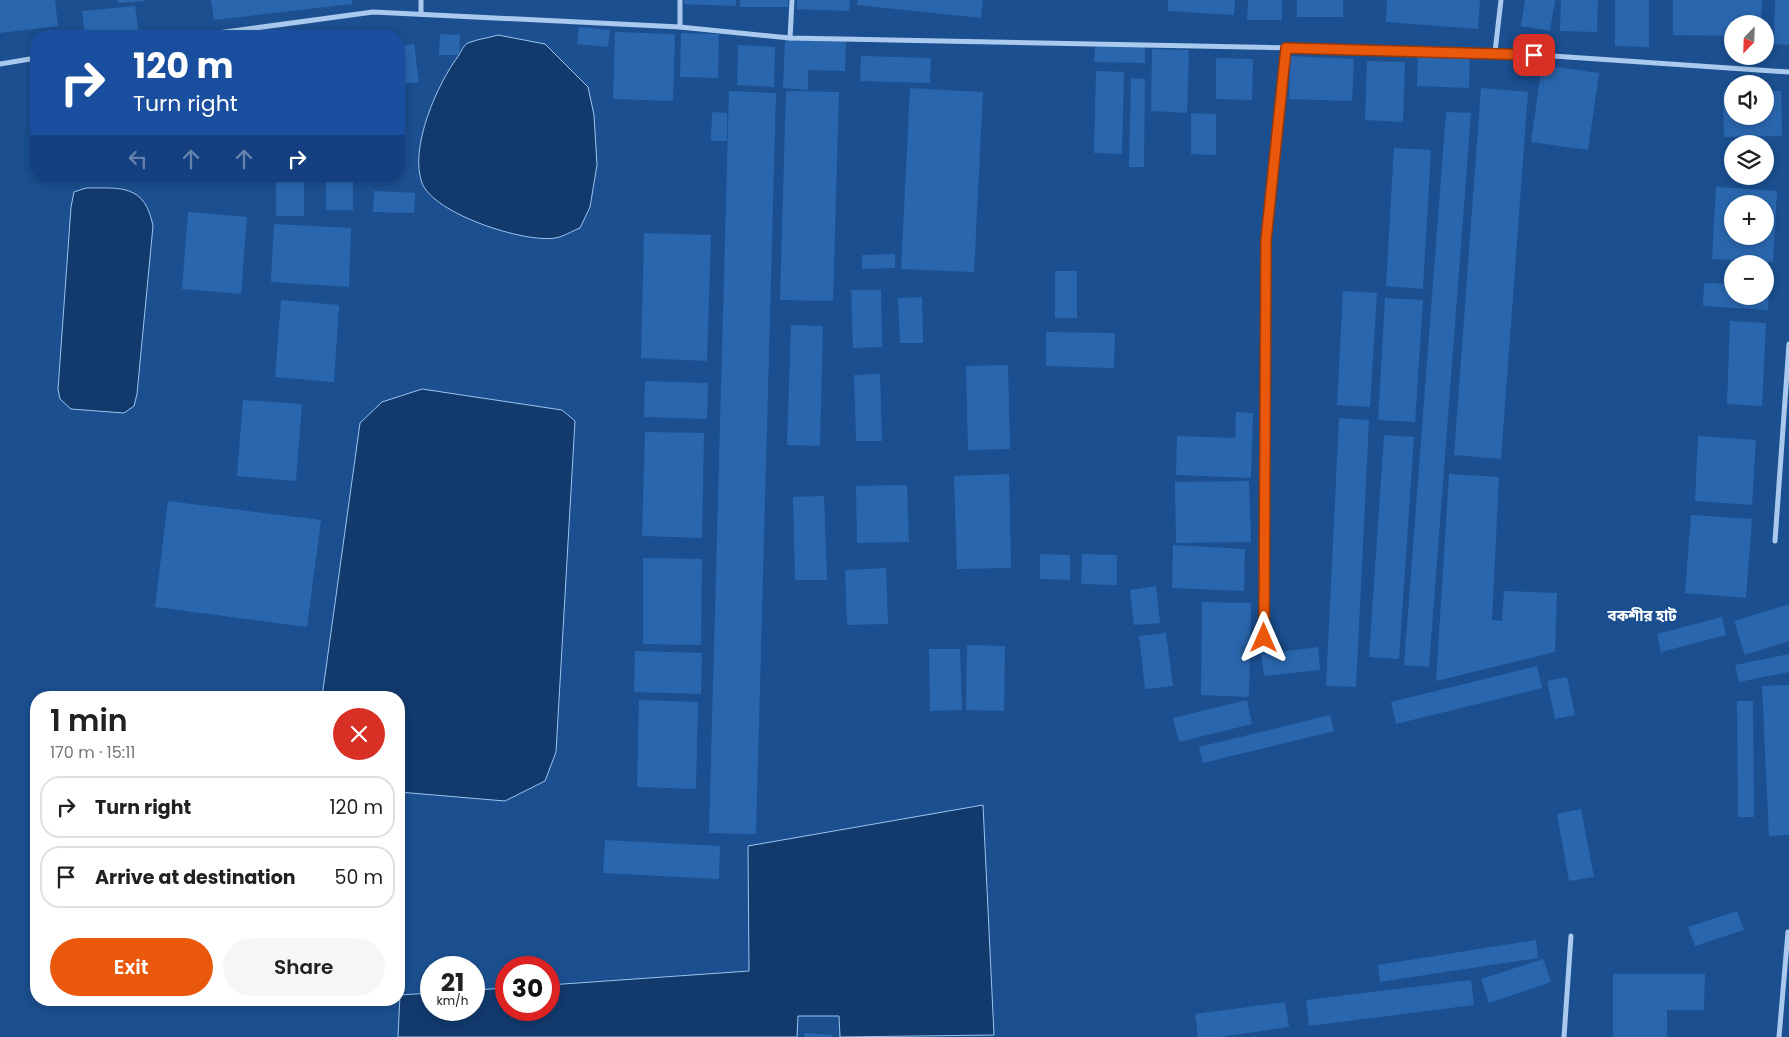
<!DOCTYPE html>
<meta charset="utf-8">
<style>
:root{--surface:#fff;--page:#f6f6f6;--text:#202124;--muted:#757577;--line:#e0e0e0;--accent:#ea580c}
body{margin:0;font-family:Poppins,"Noto Sans Bengali",sans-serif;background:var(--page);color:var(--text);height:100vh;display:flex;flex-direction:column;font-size:19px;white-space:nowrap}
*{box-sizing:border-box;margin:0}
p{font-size:16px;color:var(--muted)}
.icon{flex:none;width:28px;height:28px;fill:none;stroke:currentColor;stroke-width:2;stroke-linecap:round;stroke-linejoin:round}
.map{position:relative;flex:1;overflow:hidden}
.sheet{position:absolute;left:30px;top:691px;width:375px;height:315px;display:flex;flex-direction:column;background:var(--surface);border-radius:20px;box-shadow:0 2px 8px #0003}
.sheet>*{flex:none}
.top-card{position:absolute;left:30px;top:30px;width:375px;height:152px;border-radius:20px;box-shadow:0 2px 8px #0003;background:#1a4fa0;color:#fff;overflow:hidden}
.needle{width:32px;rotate:203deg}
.buttons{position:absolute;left:1724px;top:15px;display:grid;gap:10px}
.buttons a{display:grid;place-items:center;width:50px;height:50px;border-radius:50%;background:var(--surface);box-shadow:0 2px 8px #0003;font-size:25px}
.speed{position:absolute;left:420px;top:956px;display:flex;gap:10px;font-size:25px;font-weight:700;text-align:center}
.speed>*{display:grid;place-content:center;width:65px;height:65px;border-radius:50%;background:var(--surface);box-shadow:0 2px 8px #0003;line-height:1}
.speed small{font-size:12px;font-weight:400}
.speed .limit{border:8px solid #d22;background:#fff;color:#111}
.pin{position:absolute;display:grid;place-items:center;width:42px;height:42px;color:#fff;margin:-21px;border-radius:10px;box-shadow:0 2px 8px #0006}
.me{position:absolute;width:55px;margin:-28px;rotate:0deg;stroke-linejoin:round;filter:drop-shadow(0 0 4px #0008)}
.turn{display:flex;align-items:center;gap:18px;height:105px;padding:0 20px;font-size:22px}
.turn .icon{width:65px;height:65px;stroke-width:2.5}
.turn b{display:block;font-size:35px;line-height:42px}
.lanes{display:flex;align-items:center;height:48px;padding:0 20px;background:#0003;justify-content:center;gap:25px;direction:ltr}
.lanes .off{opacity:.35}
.round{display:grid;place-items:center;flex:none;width:52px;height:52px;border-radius:26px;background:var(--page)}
.head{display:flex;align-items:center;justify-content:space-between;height:85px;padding:0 20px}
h1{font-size:30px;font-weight:600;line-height:38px}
.action{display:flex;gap:10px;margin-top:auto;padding:10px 20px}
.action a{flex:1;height:58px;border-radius:30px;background:var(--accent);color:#fff;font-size:20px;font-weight:600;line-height:58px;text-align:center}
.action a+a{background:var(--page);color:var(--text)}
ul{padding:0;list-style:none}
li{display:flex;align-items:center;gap:15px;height:62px;margin:0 10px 8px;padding:0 10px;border:2px solid var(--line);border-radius:20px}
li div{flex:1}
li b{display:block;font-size:19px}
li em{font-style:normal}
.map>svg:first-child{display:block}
</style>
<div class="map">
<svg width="1789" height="1037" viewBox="0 0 1789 1037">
<rect width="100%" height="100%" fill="#1b4f8f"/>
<g fill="#123a6d" stroke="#9cc4f0">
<path d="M498 35 545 44 588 87 594 115 597 165 590 207 580 228C572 231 563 237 555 238 524 243 434 214 422 183 409 148 437 84 459 55 461 51 464 45 468 43 477 39 489 38 498 35Z"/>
<path d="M86 188C121 188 145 184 153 226L137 394 134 406 124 413 71 409 60 399 58 389 71 207 74 192Z"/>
<polygon points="422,389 562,410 575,421 556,752 545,781 505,801 399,792 399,698 322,697 360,423 382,402"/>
<polygon points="983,805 994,1035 840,1037 839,1016 798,1016 797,1037 398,1037 400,995 431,993 431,1010 474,1010 474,990 506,988 506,1010 549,1010 549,985 749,971 748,846"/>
</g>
<g fill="#2a66ad" fill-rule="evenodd">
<polygon points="0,0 55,0 58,26 0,33"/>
<polygon points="118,0 144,0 144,1 118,3"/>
<polygon points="211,0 352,0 352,4 214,20"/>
<polygon points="684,0 736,0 736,6 684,4"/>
<rect x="740" y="0" width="48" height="7"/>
<polygon points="797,0 850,0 849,11 797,9"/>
<polygon points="858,0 983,0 981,18 857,5"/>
<polygon points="1168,0 1235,0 1234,15 1168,11"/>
<polygon points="1248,0 1282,0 1282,20 1247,20"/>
<rect x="1297" y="0" width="46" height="17"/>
<polygon points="1387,0 1480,0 1478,29 1386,22"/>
<polygon points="1525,0 1555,0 1550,31 1521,26"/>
<polygon points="1561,0 1598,0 1597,32 1560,31"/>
<polygon points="1615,0 1649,0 1649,47 1615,46"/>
<polygon points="1673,0 1762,0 1761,24 1732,24 1732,36 1673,35"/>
<polygon points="1775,0 1789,0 1789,45 1774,44"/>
<polygon points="135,6 138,30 85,36 82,11"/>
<polygon points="579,27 610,30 608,47 577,44"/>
<polygon points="615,32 675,34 673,101 613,99"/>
<polygon points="681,33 719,34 718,78 680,77"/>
<polygon points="440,34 460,35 459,55 439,55"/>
<polygon points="785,39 846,41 845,71 808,70 808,90 783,88"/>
<polygon points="414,44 419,82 399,84 399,46"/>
<polygon points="738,45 775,47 774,87 737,85"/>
<polygon points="1095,46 1145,47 1145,63 1094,62"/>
<polygon points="1152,49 1189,50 1187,113 1151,111"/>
<polygon points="1418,53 1470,55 1469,88 1417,86"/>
<polygon points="861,56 931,58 930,83 860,81"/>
<polygon points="1290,56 1354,59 1352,101 1289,99"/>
<polygon points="1216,58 1253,59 1252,100 1216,99"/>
<polygon points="1367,61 1405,62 1403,122 1365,120"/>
<polygon points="1542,65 1599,73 1588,150 1531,142"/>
<polygon points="1096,71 1124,72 1122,154 1094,153"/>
<polygon points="1131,78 1145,79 1144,167 1129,167"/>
<polygon points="910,88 983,92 974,272 901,269"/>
<polygon points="1481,88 1528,92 1501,459 1454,455"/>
<polygon points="729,91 776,93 756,834 709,833"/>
<polygon points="786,91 839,92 833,301 780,300"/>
<polygon points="1765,91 1781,91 1782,136 1724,137 1723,92 1732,92 1732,116 1765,116"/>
<polygon points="712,112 727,113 727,141 711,141"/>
<polygon points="1446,112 1471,113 1429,667 1404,665"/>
<polygon points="1191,113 1216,114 1216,155 1191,154"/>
<polygon points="1394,148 1431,150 1423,289 1386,286"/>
<polygon points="189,176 244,176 243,182"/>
<rect x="276" y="176" width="28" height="40"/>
<rect x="326" y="176" width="27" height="34"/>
<path d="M1716 187 1777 191 1773 262 1712 259ZM1732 204H1765V236H1732Z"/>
<polygon points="374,191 415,193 414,213 373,212"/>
<polygon points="188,212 247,217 241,294 182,289"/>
<polygon points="274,224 351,228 349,287 271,282"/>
<polygon points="644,233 711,235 707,361 641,358"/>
<polygon points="895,254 895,268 862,269 862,255"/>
<rect x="1055" y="271" width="22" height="47"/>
<polygon points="1704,283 1732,284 1732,296 1765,296 1765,286 1769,286 1768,310 1703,306"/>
<polygon points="851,290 881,290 882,347 853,348"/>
<polygon points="1343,291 1377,293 1370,407 1337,405"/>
<polygon points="922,297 923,343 900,343 898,298"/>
<polygon points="1385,298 1423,300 1415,422 1378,420"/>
<polygon points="281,300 339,305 334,382 275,377"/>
<polygon points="1730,321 1766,323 1762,406 1727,404"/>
<polygon points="791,325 823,326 820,446 787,445"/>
<polygon points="1046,332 1115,333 1114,368 1046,366"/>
<polygon points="1008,365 1010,449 968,450 966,366"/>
<polygon points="880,374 882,441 856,441 854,375"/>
<polygon points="645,381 708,383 707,419 644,417"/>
<polygon points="243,400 302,404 296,481 237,476"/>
<polygon points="1236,412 1253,413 1251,478 1176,475 1177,436 1235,438"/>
<polygon points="1339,418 1369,420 1356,687 1326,686"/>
<polygon points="645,432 704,433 702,538 642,536"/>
<polygon points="1384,435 1414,437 1399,659 1369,657"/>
<polygon points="1698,436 1756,440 1752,505 1695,501"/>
<polygon points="1009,474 1011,568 957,569 954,476"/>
<polygon points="1449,474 1499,477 1492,620 1502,621 1504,591 1557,593 1555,652 1436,681"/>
<polygon points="1249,481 1251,542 1176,543 1175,482"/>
<polygon points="907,485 909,542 857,543 856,486"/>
<polygon points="824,496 827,580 795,580 793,497"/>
<polygon points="168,501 321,520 307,627 155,607"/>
<polygon points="1691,515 1752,519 1746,598 1685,593"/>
<polygon points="1173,545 1245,549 1244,591 1172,588"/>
<polygon points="1040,554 1070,555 1070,580 1040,579"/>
<polygon points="1082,554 1117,555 1117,585 1081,584"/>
<polygon points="643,558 702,559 701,645 643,644"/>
<polygon points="886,568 888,624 847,625 845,570"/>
<polygon points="1156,586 1160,623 1134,625 1130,590"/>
<polygon points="1202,602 1251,603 1249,697 1201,695"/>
<polygon points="1789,604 1789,641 1745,655 1734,621"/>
<polygon points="1722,617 1726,635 1661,652 1657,634"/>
<polygon points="1166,633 1173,686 1145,689 1139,636"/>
<polygon points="967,645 1005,646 1004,711 966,710"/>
<polygon points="1318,647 1320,670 1264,676 1261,654"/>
<polygon points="929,649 960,649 962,710 930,711"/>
<polygon points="635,651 702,653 701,694 634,692"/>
<polygon points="1789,654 1789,672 1739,682 1735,665"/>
<polygon points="1537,666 1542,688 1396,724 1391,702"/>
<polygon points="1567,677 1575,715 1555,719 1547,681"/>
<polygon points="1789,685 1789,835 1769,836 1762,686"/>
<polygon points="639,700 698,702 696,789 637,787"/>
<polygon points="1247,700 1252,724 1179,742 1173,718"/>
<polygon points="1737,701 1753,701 1754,817 1738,817"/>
<polygon points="1330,715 1334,731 1203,763 1199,747"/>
<polygon points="1581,809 1594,877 1569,881 1557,814"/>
<polygon points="605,840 720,846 719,879 603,873"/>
<polygon points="1737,911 1744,930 1695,946 1688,927"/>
<polygon points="1536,940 1538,958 1380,982 1378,965"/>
<polygon points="1543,959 1551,982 1489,1003 1481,979"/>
<polygon points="1613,974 1705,974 1704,1010 1667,1010 1667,1037 1613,1037"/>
<polygon points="1471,980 1474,1005 1309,1026 1306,1000"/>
<polygon points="1285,1002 1289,1027 1220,1037 1198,1037 1195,1014"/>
<polygon points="805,1033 832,1035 832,1037 804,1037"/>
</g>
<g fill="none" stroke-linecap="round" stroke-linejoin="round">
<g stroke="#a9c9ee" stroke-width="5">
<polyline points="421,0 421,14"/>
<polyline points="680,0 680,27"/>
<polyline points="196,36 373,12 680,27 790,38 1495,52 1789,72"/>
<polyline points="790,38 792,0"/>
<polyline points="1495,52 1501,0"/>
<polyline points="0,64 36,58"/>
<polyline points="1775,541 1789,344"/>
<polyline points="1264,638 1267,240 1286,48"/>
<polyline points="1564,1037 1571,936"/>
<polyline points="1779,1037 1788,932"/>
</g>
</g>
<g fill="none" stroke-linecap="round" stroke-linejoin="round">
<g stroke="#983908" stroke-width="12">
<polyline id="route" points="1264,638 1266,240 1286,48 1534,55"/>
</g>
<use href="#route" stroke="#ea580c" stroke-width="9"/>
</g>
<g text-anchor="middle" stroke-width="5" stroke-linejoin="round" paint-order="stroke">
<g font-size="15" font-weight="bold" fill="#fff" stroke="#1b4f8f">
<text x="1642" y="621">বকশীর হাট</text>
</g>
</g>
</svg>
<div class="buttons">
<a><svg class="needle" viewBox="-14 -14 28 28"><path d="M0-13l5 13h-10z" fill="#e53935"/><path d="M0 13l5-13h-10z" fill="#757577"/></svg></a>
<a><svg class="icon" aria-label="sound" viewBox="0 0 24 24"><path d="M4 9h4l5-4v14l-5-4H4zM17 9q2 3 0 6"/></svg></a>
<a><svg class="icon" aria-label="layers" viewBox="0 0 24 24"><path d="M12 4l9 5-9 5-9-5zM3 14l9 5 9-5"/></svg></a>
<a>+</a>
<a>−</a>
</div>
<div class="speed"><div>21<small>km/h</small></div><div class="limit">30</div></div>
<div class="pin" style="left:1534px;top:55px;background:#d93025"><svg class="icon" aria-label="arrive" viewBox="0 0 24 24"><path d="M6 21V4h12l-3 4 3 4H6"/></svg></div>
<svg class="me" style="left:1264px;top:638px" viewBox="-20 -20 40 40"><path d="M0-17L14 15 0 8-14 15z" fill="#ea580c" stroke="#fff" stroke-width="4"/></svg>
<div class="top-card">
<div class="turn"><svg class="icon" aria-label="right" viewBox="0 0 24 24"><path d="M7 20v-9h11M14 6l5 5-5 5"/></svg><div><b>120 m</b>Turn right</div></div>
<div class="lanes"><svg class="icon off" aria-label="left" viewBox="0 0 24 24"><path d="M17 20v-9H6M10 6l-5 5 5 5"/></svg><svg class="icon off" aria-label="ahead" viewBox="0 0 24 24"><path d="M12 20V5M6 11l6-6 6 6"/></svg><svg class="icon off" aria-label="ahead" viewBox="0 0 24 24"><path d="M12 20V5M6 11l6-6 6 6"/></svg><svg class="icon" aria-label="right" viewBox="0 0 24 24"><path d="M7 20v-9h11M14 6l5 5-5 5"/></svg></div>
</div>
<section class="sheet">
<div class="head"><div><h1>1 min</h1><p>170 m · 15:11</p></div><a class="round" style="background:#d93025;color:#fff"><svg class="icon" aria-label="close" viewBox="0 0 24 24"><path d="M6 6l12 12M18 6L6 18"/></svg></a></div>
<ul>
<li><svg class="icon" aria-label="right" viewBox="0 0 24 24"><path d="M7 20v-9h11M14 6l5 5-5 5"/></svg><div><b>Turn right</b></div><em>120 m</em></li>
<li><svg class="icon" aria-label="arrive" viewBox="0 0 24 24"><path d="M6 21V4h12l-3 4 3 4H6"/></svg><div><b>Arrive at destination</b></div><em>50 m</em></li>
</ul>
<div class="action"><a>Exit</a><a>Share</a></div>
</section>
</div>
